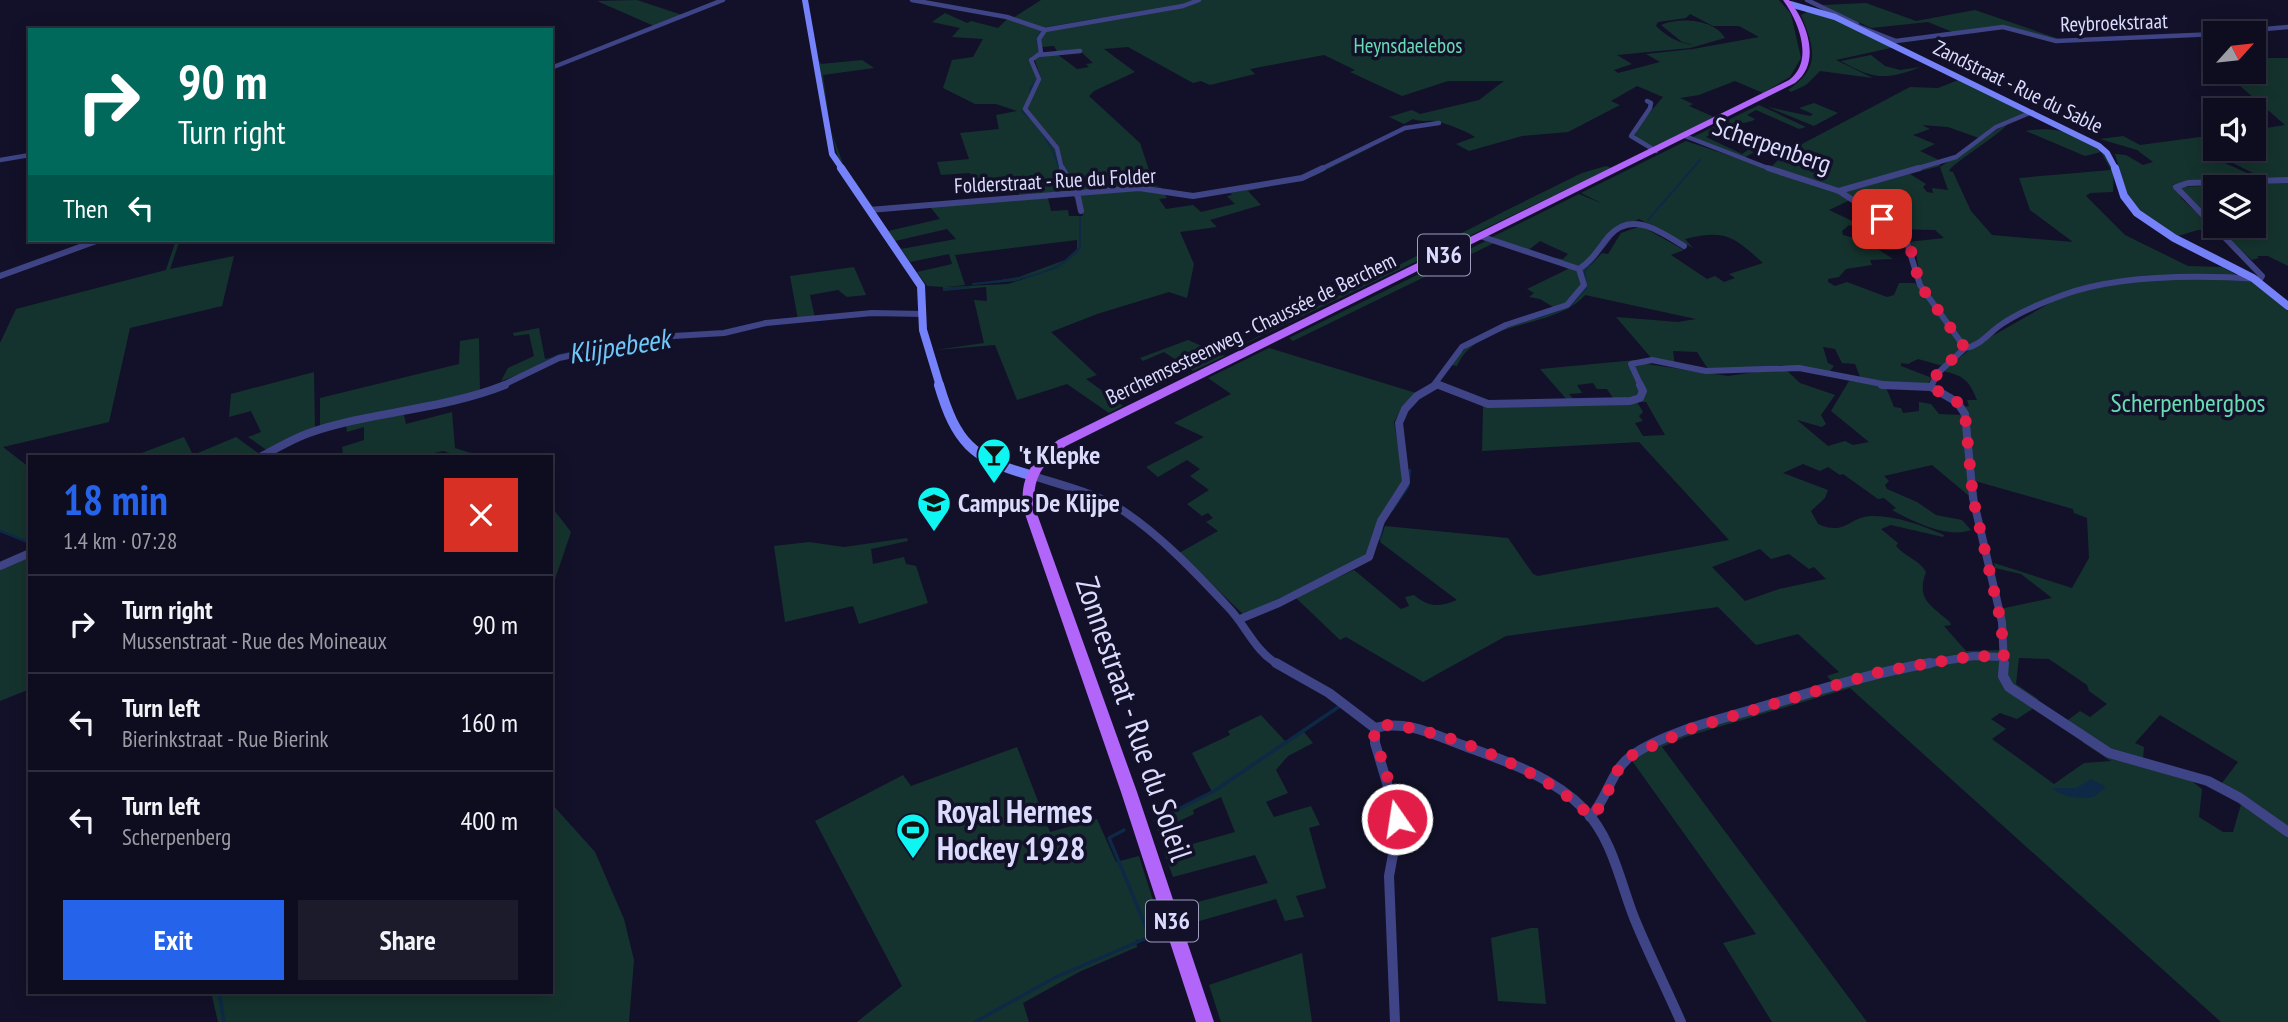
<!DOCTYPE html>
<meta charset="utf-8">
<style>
:root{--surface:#0e0d1f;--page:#1c1b2c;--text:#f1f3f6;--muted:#9b9ca4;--line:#2e2d3d;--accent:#2563eb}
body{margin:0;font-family:"PT Sans Narrow",sans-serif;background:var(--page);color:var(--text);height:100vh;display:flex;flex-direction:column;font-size:26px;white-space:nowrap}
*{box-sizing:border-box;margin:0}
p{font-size:23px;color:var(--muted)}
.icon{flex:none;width:38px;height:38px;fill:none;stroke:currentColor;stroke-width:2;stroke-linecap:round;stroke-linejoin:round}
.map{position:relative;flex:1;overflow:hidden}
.drawer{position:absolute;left:28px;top:455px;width:525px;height:539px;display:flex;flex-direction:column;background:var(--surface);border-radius:0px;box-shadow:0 4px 18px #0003,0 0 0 2px var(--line)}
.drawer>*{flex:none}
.guide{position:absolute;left:28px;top:28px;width:525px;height:214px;border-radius:0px;box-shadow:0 4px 18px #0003,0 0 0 2px var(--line);background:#00695c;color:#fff;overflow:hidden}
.needle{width:46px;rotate:63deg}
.buttons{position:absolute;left:2203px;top:21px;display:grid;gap:14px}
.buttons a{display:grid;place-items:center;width:63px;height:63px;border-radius:0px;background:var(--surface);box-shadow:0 4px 18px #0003,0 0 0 2px var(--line);font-size:35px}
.pin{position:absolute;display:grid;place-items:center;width:60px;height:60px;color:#fff;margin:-30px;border-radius:14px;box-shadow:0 4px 10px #0006}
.me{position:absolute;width:77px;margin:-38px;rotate:347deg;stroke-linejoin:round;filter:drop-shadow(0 0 5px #0008)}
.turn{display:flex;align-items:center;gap:24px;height:147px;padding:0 35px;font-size:32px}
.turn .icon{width:91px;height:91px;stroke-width:2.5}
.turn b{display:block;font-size:49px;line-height:60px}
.then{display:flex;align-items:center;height:66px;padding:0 35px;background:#0003;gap:14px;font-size:26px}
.round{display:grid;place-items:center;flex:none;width:74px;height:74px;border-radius:0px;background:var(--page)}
.summary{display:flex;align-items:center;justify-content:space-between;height:119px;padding:0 35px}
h1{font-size:42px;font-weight:700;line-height:52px;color:var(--accent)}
.button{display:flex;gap:14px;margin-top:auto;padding:14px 35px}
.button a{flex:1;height:80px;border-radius:0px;background:var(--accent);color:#fff;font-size:28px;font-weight:700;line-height:80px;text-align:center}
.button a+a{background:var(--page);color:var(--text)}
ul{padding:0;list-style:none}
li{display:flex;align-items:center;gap:21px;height:98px;padding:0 35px;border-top:2px solid var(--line)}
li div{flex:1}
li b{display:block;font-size:26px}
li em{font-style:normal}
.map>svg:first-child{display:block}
</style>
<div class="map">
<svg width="2288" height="1022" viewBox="0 0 2288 1022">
<rect width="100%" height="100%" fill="#131129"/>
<g fill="#15332e" fill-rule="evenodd">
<polygon points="637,0 682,15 654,26 597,1"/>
<path d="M1041 0H1197L1186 6 1200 0H1779L1791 14 1801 58 1790 77 1763 93 1735 81 1699 95 1680 98 1693 104 1689 106 1714 117 1654 147 1634 138 1639 125 1663 97 1637 86 1611 101 1620 105 1568 132 1522 136 1469 151 1456 144 1475 137C1466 131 1451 125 1439 122 1431 119 1422 123 1413 119L1404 124 1389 117 1412 110 1420 114 1479 100 1504 81H1448L1402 96 1350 72 1355 70 1324 55 1250 69 1255 74 1210 85 1201 81 1193 83 1128 47 1104 49 1135 72 1094 91 1089 96 1140 143 1154 185C1197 204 1276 186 1316 171L1293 181 1198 195 1156 187 1081 192 1064 173 1058 149 1026 110 1041 78 1034 58 1057 54 1077 69 1089 67 1086 64 1093 63 1080 51 1058 53 1054 46 1041 47 1040 38 1046 31 1084 21 1045 29 1013 18ZM1690 14 1713 26H1739L1759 37 1693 49 1646 54 1660 62 1618 73 1614 70 1632 64 1617 55 1690 48 1725 38C1714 19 1679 17 1661 25L1682 42 1694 45C1680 44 1666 36 1656 26L1658 22 1686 18Z"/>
<polygon points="1866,3 1916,21 1975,10 2065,41 2014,28 1955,33 1928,22 1871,28 1822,5"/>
<path d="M1807 12 1828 16 1895 47 1836 60 1873 78 1820 71 1806 85 1791 92 1788 90C1821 68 1815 49 1801 15Z"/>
<path d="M945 13 967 23 971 21 998 28 1008 18 1041 30 1040 52 1031 57 1038 75 1024 108 1056 149 1073 190 1047 194 1051 211 1068 210 1069 216H1083L1079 195 1147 189 1164 193 1167 198 1159 199 1166 209 1193 205 1201 212 1235 204 1227 196 1232 195 1230 193 1296 181 1376 145 1314 176 1248 191 1261 205 1210 220 1217 227 1180 232 1194 264 1187 298 1169 292 1097 314 1051 332 1097 375 1086 379 1123 406 1109 413 1067 384 1017 400 995 345 935 350 984 343 974 300 987 301 986 287 943 291V287L927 286 917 272 952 264 949 254 910 262 901 249 956 239 947 229 895 241 888 231 940 219 930 207 871 208 838 157 831 131 843 164 873 207 1020 196 1017 183H972L970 173 941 175 937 162 969 159 960 133 999 129 996 115 1017 111 996 104H975L943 88 952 60 973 57 983 39 952 37 960 28 932 22ZM1077 240V249L1065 260 1019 277 971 285 1015 281 1070 264 1008 284 946 287 965 285 955 255Z"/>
<path d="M1871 55 1885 66 1900 70 1921 67C1886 80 1874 80 1841 61Z"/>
<polygon points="2254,58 2288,58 2288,180 2265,179 2225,159 2239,156 2224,149 2203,153 2260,179 2173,184 2182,199 2216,230 2198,230 2178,236 2147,218 2129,200 2115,154 2126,155 2143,165 2153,162 2137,150 2100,139 2123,136 2140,145 2215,135 2216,149 2254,149 2254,136 2262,139 2254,135 2254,130 2285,125 2224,72 2254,72"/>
<polygon points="862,60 874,68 823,75 829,120 819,61 821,64"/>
<path d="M1961 79 2027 112 1979 138 1948 127 1922 125 1930 129 1913 135 1935 144 1920 151 1941 161 1940 166 1910 174 1926 184 1923 187 1927 192 1933 193 1932 188 1948 190 1940 167 2009 122C2003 133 1951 164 1949 171L1953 172 1971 211 1992 235 2073 242 2030 210 2019 178 2111 170 2101 152 2085 156 2026 131C2052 125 2099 134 2111 165 2115 174 2113 183 2113 192L2090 193 2086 196 2125 235 2188 266 2222 267 2242 278 2252 279 2288 311V828L2222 783 2238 762 2160 715 2135 743 2144 747 2143 759 2173 767 2202 789 2199 817 2223 832H2233L2242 801 2288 835V1022H2221L1850 688 1685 737 1662 747 1867 1022H1772L1723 943 1756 934 1630 758 1649 748 1834 684 1827 676 1839 672 1798 634 1756 645 1718 607 1506 636 1423 682 1346 637 1340 640 1295 597 1354 570 1401 609 1409 606 1405 597 1414 595C1429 608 1440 607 1457 600L1380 542 1385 526 1508 538 1533 574 1538 576 1729 540 1639 442 1482 451 1483 406 1637 402 1643 412 1639 416 1643 421 1635 423 1643 436 1665 435 1646 402H1642L1646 391 1635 367 1640 363 1728 376 1784 368 1800 383 1835 395 1821 415 1826 424 1822 427 1797 420 1828 446 1845 441 1853 445 1869 442 1831 411 1849 381 1885 385 1894 407 1901 408 1903 413 1919 411V402L1931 404 1939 414 1961 415 1957 408 1969 406 1967 400H1977C1969 380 1964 376 1943 371L1973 347 2050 303 2045 301 2012 317 2009 316 1970 346 1966 345 1921 282 1916 253 1908 242 1944 238 1935 230 1895 229 1842 189 1771 167 1785 153 1910 87 1938 88ZM1803 464 1820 471 1828 467 1840 475 1843 474 1878 499 1884 498 1896 508 1892 510C1912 521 1948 539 1971 530L1962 520 1936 515 1917 502 1887 489 1885 485 1889 481 1884 476 1932 465 1968 495 1978 499 1975 481 2073 509 2074 513 2087 518 2089 558 2072 588 1994 563 1995 568 2021 574 2052 598 2000 609 2001 650 1966 651 1944 626 1951 625 1950 622C1930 605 1916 599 1926 572 1920 560 1905 557 1896 546L1898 543 1881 529 1891 525 1943 537 1944 535C1921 525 1895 515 1870 516 1848 518 1845 536 1818 524L1811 511 1825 498 1828 490 1783 473ZM1760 549 1771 559 1789 554 1809 569 1814 567 1826 579 1779 589 1745 601 1712 567ZM2019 658 2049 659 2087 685 2089 691 2107 704 2090 717 2080 711 2068 720 2086 738 2082 742 2111 761 2084 763 2054 784 1992 739 2006 729 1991 719 2000 713 2017 719 2034 708 2038 699 2016 684Z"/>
<polygon points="1814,103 1838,113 1814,126 1768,107 1810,116 1813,114 1799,108"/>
<polygon points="1759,105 1806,127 1799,129 1756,110 1747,115 1755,119 1752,121 1722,128 1706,137 1742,154 1759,142 1766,145 1744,158 1693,137"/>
<path d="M1686 141 1838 192 1850 200 1829 210 1865 227 1860 229 1849 225 1842 231 1843 235 1880 245 1876 248 1893 259 1870 260 1872 265 1846 269 1839 277 1828 279V282L1835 286 1847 282 1887 297 1894 295 1899 283H1915L1964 347 1943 366 1918 359 1908 364 1901 363V366L1932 378 1926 386 1861 379 1855 364 1842 363 1835 349 1823 347 1828 363 1834 366 1829 372 1780 365 1710 372 1697 352 1673 351 1675 366 1653 360 1616 317 1678 322 1696 319 1585 295C1553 331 1478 318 1457 366L1451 365C1474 330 1522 326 1558 310L1540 299 1529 297 1534 293 1527 289 1568 269 1553 261 1556 258 1563 259 1568 254 1540 241 1526 252 1490 238 1579 194 1603 204 1581 193ZM1639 219 1693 248 1685 239C1726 229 1734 237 1763 263L1729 274 1735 278 1724 282 1715 276 1707 279 1671 255 1684 250 1641 226 1621 233 1608 254 1602 253 1591 265 1586 264 1616 229Z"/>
<polygon points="1606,166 1611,168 1228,352 1505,211 1582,173"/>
<polygon points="2288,182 2288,266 2268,256 2257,256 2259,258 2252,260 2216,226 2254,226 2254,187 2216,187 2215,225 2179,187"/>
<polygon points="176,240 180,240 170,269 234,256 222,306 130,328 109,422 3,447 30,468 30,542 0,530 0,343 16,309 166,270"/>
<polygon points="1486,241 1494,243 1293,341 1289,338"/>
<polygon points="854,267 866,295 847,297 838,290 810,295 815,318 798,320 790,276"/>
<polygon points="539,328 545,359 589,349 501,381 508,368 534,356 529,334 514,336 513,333"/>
<polygon points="479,338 480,393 320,428 320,398 459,364 460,341"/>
<polygon points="1188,340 1225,356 1193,371 1164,352 1143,361 1140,358"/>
<polygon points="1269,348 1416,393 1403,406 1394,422 1404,480 1373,547 1363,559 1244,615 1179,553 1218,531 1206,522 1213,518 1208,513 1202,516 1187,504 1209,490 1190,476 1200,469 1187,460 1158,477 1146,467 1204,437 1174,423 1231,394 1208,378"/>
<polygon points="1636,360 1628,365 1639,383 1641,394 1615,401 1607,389 1597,389 1593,383 1577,385 1582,393 1569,394 1576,402 1569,402 1540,369"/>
<polygon points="314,372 315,429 268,451 248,437 261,432 251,411 229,417 231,394"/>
<polygon points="403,411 406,424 452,412 455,448 483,457 462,457 443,451 417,457 335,457 343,454 342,447 364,440 364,427 347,432 346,425"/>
<polygon points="184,437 193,455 236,437 261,455 131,457"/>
<polygon points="551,506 571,532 551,591"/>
<polygon points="907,538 908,541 871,549 873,564 904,557 906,564 916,566 928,603 859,624 853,606 785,622 774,546 809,542 844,547"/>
<polygon points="30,557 30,689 0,701 0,570"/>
<polygon points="1261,715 1285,741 1304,732 1313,743 1288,756 1276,770 1288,793 1266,802 1274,817 1311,806 1320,825 1309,828 1326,888 1296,896 1304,917 1285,921 1276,899 1189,924 1183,906 1268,883 1255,855 1173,877 1164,852 1235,832 1221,797 1193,810 1194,814 1158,831 1155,822 1212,792 1192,753 1230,735 1228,731"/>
<polygon points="1017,747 1050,832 1097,819 1116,862 1139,856 1165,938 1136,940 1137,947 1079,972 1023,1003 1029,1022 857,1022 902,986 815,821 903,775 911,786"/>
<polygon points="551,803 595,852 624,919 634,960 629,1022 218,1022 211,992 551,992"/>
<polygon points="1531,928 1538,928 1546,1004 1498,1001 1491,938"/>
<polygon points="1302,953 1312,1022 1221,1022 1209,985"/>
</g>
<path fill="#0d2946" d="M2091 779 2106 787 2094 797C2081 799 2061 798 2053 788H2076Z"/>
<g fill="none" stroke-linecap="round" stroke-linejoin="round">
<g stroke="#0d2946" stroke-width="2">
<polyline points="1045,28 1099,19"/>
<polyline points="1039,49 1037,40 1040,33"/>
<polyline points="1030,95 1030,89 1037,80"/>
<polyline points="1022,111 1030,118"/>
<path d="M1041 131C1056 151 1056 167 1069 186"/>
<polyline points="1648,220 1700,160"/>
<path d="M973 284C1010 280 1055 278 1080 248V217"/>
<polyline points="944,289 969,287"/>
<polyline points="1570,306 1586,288 1585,271 1611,238"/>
<polyline points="1537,318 1560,310"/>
<polyline points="540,364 559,355 624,341"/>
</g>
<g stroke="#0d2946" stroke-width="2.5">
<polyline points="1392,510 1408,487 1410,470"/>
<polyline points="0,531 30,543"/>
<polyline points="1380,539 1382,528"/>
</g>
<g stroke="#0d2946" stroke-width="3.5">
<polyline points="1155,821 1214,791 1340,706"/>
<polyline points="1124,830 1109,838 1146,927"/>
<polyline points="219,992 224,1022"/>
<polyline points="975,1022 1056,977 1149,937"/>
</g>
<g stroke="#3f4486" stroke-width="4.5">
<polyline points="912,0 1007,17 1045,30"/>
<polyline points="1807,0 1857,24"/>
<polyline points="1850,23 1896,41"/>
<polyline points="1045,30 1039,39 1041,53 1031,60 1039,79 1025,109 1057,148 1062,170"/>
<polyline points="1045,30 1183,6 1199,0"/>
<polyline points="2219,33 2288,27"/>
<polyline points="1896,41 2003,27 2056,41 2216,34"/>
<polyline points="1038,55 1080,51"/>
<polyline points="551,68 723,0"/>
<polyline points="1647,101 1651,103 1650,108 1631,136 1656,151"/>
<polyline points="1685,136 1773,170"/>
<polyline points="0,160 30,155"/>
<polyline points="1319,170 1405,128 1439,123"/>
<polyline points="1912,170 1956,157 1996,127 2032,112"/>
</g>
<g stroke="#3f4486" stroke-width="6">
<polyline points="1062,168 1078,197 1081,211"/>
<polyline points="1768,168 1839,191 1882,219 1907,243 1920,285 1965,348"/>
<polyline points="1839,191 1919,168"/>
<polyline points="869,210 1139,188 1193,196 1302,178 1323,168"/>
<polyline points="1480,236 1579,269"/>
<path d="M1579 269C1593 260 1599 248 1609 236 1632 210 1661 232 1684 246"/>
<polyline points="0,276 99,240"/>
<path d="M1965 348C1981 346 1991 330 2005 322 2022 311 2044 302 2063 295 2120 274 2199 275 2260 279L2262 276 2176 187 2188 183 2288 180"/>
<polyline points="1437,384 1443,386"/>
<polyline points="501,386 559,358 657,337 724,333 766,323 872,313 923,314"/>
<polyline points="1433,386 1462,347 1506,325 1567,305 1584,285 1579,269"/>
<polyline points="1641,386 1631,364 1652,360 1706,371 1799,368 1893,386"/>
<polyline points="1931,386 1939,372 1965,348"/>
</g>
<g stroke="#3f4486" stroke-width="8">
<polyline points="1439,385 1488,404 1630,401 1640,398 1643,391 1640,385"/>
<polyline points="1882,385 1931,387"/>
<polyline points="1931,387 1957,402 1965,414 1973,498 2002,622 2004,665"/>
<path d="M260 457C276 449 292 439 309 433 373 411 442 410 505 385"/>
<path d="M1030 475C1061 485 1097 493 1125 512 1162 537 1196 573 1227 606 1246 625 1254 651 1279 665"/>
<polyline points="0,566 30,553"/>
<polyline points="1240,619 1279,603 1369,557 1381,521 1406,482 1399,423 1405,409 1417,396 1436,385"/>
<polyline points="1919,665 1974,656 2004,657"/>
</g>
<g stroke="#3f4486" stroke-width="10">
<polyline points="1276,663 1329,693 1375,728"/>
<polyline points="2004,663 2003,676 2009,687 2109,753 2208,781 2240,798 2288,832"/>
<path d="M1375 728C1405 719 1435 735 1462 745 1505 761 1552 776 1584 809 1613 839 1620 883 1635 920 1649 954 1666 988 1681 1022"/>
<polyline points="1375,728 1375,743 1396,813 1397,833 1389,876 1395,1022"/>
<path d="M1590 817C1607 800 1611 770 1631 756 1663 733 1717 720 1755 709 1813 692 1870 673 1930 663"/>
</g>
<g stroke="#7682fa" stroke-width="6">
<polyline points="805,0 832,154 843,170"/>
<polyline points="1790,4 1835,17 2099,146 2107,153 2116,170"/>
</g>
<g stroke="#7682fa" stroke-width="8">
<polyline points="841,168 921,286 923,330 940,386"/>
<polyline points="2115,168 2124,196 2137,213 2174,238 2253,278 2288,306"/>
</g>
<path stroke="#7682fa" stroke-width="10" d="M939 385C956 442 972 459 1030 475"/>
<path fill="#b166f9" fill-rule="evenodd" d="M1783 0H1789C1807 22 1822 63 1795 83L1066 446C1042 463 1030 481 1036 511L1137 792 1214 1022H1196L1121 792 1024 511C1018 479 1033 458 1058 440L1789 80C1815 61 1798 20 1783 0Z"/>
</g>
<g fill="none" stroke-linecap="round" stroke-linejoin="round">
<path stroke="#e11d48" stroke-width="12" stroke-dasharray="0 21.6" d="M1397 819 1394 798 1373 732 1380 725C1433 723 1557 776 1590 817L1601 806 1618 770 1630 756 1690 729 1883 671 1974 656 2004 657 2001 622 1973 498 1965 414 1957 402 1931 387 1938 372 1965 348 1920 285 1910 247 1882 219"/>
</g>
<defs>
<g id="bar-pin" transform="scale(1.75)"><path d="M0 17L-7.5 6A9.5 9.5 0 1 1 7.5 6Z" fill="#0ff5f2" stroke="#131129"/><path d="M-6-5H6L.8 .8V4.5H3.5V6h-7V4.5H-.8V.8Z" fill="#111"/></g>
<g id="school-pin" transform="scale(1.75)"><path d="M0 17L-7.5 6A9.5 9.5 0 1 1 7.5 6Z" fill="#0ff5f2" stroke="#131129"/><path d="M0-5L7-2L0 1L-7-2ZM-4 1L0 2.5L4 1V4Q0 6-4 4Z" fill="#111"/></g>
<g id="stadium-pin" transform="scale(1.75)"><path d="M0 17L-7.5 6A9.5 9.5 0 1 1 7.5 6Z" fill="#0ff5f2" stroke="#131129"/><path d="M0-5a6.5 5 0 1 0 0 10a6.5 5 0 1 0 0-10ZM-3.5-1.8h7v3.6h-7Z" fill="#111"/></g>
</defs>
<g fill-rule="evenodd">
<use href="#bar-pin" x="994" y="455"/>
<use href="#school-pin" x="934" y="503"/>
<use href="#stadium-pin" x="913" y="830"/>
</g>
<g text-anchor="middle" stroke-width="7" stroke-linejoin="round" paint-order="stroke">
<g font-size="21" fill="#dbdbfe" stroke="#131129">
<text transform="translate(2114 23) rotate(-2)" y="7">Reybroekstraat</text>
<text transform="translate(2018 87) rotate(26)" y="7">Zandstraat - Rue du Sable</text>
<text transform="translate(1055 181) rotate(-3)" y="7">Folderstraat - Rue du Folder</text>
<text transform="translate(1251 329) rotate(-26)" y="7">Berchemsesteenweg - Chaussée de Berchem</text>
</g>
<g font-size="21" fill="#68dcb2" stroke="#131129">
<text x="1408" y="53">Heynsdaelebos</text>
</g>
<g fill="#131129" stroke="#9f9ebe" stroke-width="2">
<rect x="1418" y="234.5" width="52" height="41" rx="5"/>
<rect x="1146" y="900.5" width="52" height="41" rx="5"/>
</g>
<g font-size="24" font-weight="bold" fill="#dbdbfe">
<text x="1444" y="263">N36</text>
<text x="1172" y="929">N36</text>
</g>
<g font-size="26" fill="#dbdbfe" stroke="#131129">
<text transform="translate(1772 145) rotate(19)" y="9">Scherpenberg</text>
</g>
<g font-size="26" fill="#68dcb2" stroke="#131129">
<text x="2188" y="412">Scherpenbergbos</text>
</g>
<g font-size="26" font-weight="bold" fill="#dbdbfe" stroke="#131129" text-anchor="start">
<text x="1018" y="464">'t Klepke</text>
<text x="958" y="512">Campus De Klijpe</text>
</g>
<g font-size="28" font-style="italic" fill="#6dc9f9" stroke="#131129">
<text transform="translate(619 346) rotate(-9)" y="10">Klijpebeek</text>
</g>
<g font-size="32" fill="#dbdbfe" stroke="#131129">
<text transform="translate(1134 719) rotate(71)" y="11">Zonnestraat - Rue du Soleil</text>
</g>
<g font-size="32" font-weight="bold" fill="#dbdbfe" stroke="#131129" text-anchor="start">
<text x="937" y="823">Royal Hermes<tspan x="937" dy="37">Hockey 1928</tspan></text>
</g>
</g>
</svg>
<div class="buttons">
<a><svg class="needle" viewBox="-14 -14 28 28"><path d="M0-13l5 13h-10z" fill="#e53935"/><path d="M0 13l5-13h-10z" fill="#9b9ca4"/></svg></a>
<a><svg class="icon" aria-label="sound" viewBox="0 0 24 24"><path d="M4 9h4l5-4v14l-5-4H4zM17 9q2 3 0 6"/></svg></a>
<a><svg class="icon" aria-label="layers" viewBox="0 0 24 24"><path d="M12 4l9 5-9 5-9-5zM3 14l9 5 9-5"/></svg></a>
</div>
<div class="pin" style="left:1882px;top:219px;background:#d93025"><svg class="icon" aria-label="arrive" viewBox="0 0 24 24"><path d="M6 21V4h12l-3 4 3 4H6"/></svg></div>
<svg class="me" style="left:1397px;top:819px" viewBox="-20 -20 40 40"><circle r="17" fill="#e11d48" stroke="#fff" stroke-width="3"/><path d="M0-11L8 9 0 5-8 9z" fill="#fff"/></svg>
<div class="guide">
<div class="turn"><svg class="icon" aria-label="right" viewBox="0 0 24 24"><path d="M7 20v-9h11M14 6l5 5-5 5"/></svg><div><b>90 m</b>Turn right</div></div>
<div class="then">Then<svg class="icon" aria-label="left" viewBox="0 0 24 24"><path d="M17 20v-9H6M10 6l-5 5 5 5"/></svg></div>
</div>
<section class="drawer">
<div class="summary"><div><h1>18 min</h1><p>1.4 km · 07:28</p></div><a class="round" style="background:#d93025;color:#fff"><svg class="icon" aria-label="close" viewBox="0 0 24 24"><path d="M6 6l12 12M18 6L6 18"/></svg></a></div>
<ul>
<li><svg class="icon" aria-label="right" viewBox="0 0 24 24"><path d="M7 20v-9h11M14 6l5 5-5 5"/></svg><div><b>Turn right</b><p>Mussenstraat - Rue des Moineaux</p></div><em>90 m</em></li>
<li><svg class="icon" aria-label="left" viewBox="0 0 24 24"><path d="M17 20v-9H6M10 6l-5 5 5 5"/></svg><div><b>Turn left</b><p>Bierinkstraat - Rue Bierink</p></div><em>160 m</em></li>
<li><svg class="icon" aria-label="left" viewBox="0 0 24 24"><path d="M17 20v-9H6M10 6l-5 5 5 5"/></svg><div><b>Turn left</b><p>Scherpenberg</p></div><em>400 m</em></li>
</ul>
<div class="button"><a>Exit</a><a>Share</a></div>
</section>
</div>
